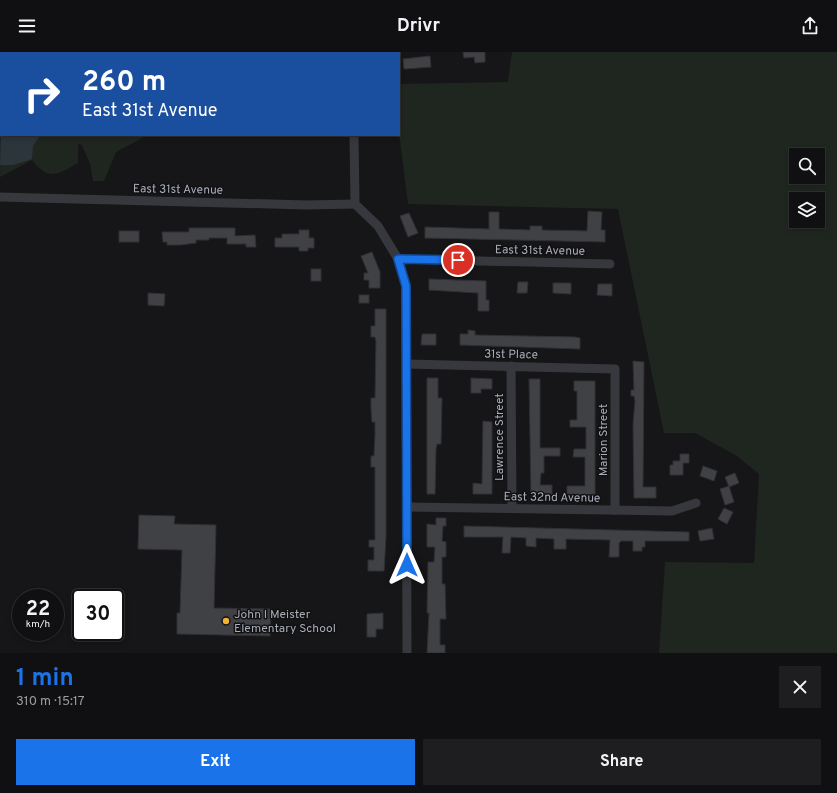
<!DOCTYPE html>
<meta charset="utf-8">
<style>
:root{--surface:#101012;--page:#1e1e20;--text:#f1f3f6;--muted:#9c9d9f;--line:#303032;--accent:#1a73e8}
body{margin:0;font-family:Overpass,sans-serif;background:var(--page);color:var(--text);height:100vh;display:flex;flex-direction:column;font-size:15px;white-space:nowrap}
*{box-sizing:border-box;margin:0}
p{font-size:13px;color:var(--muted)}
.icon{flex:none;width:22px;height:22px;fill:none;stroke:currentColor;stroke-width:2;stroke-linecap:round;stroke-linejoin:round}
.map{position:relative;height:601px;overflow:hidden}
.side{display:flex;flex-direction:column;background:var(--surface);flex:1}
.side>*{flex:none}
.banner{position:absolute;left:0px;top:0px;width:400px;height:84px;box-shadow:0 2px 6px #0003,0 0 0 1px var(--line);background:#1a4fa0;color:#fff;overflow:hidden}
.fabs{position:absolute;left:789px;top:96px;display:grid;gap:8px}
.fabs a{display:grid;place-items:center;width:36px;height:36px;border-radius:0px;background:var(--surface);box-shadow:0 2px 6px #0003,0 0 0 1px var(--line);font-size:20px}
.speed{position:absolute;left:12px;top:537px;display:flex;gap:8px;font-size:20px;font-weight:700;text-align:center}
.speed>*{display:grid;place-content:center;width:52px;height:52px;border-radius:50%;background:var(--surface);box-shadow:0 2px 6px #0003,0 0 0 1px var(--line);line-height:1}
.speed small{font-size:10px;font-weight:400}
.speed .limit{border:2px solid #111;border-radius:6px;background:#fff;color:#111}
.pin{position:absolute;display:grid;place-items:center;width:34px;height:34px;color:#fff;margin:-17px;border:2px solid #fff;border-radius:50%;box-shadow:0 1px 4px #0007}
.me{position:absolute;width:44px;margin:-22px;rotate:0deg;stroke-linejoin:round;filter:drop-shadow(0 0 3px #0008)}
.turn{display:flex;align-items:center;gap:14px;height:84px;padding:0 16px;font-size:18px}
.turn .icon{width:52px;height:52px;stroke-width:2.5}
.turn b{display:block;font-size:28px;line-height:34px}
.round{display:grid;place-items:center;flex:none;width:42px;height:42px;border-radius:0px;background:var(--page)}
.summary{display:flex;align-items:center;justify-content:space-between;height:68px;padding:0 16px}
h1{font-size:24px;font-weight:700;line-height:30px;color:var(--accent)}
.action{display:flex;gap:8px;margin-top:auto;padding:8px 16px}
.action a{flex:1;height:46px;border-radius:0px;background:var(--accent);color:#fff;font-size:16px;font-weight:700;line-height:46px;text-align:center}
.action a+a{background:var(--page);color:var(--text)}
header{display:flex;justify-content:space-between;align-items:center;height:52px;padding:0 16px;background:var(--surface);font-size:18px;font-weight:700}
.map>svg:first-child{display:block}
</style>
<header><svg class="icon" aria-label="menu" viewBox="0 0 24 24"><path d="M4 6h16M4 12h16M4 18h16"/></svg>Drivr<svg class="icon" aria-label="share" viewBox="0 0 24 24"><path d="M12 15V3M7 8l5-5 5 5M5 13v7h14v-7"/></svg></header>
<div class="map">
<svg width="837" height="601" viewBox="0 0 837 601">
<rect width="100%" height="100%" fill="#161618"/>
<g fill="#1e261f" fill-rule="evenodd">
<path d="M512 0H837V601H659L665 510 754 511 759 422 737 404 695 381H664L618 157 408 152 399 81V32L508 30ZM796 103H818V125H796ZM796 147H818V169H796Z"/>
<path d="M1 58V83H148L116 100 104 129H93L90 112 82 93 78 92V111C58 123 48 129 32 108L0 125Z"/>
</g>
<polygon fill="#2c353c" points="1,74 1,83 40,83 33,94 32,107 13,113 0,113"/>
<g fill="#404145" stroke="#303034">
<polygon points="463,0 485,0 485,10 475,11 474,5 464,6"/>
<polygon points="430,4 431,15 404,17 403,7"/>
<polygon points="588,159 602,160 601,178 605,178 605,190 425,186 425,175 489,177 489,160 499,160 499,177 530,178 530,174 542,174 542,178 587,179"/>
<polygon points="409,161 418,181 408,185 400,164"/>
<polygon points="189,176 235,176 235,184 255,183 256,195 246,195 246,192 227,192 227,186 209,186 209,188 196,188 196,191 180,193 167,193 167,190 163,190 162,180 189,180"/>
<polygon points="299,178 309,178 309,186 314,186 314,196 308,196 308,199 299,199 299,195 275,195 275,186 282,186 282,182 299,182"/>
<rect x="119" y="179" width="20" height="11"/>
<polygon points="372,200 380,220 380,236 369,236 369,228 364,228 364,221 368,221 361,204"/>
<rect x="311" y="217" width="10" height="12"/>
<polygon points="429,227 486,229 486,248 489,248 489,259 478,259 478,241 429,238"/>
<polygon points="518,230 528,230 527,241 517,241"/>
<polygon points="553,231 571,231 571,242 553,241"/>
<polygon points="598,232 612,232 612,244 597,243"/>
<polygon points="148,241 165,242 164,254 148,253"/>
<rect x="359" y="243" width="10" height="8"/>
<polygon points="375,257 386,257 386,485 384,519 368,519 368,508 374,508 374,495 369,495 369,488 375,488 375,415 371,415 371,404 374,404 375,383 375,370 372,370 371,357 371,346 375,346 376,289 375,285 371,285 371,274 375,274"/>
<polygon points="468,278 475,279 475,283 575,285 580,286 580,297 460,293 460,282 468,282"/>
<polygon points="422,282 436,282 436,293 421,293"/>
<polygon points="633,309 644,310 643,435 656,435 656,446 634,446 633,372 635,349 634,344 631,344 631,338 634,338"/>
<polygon points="427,326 438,326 438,346 442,346 441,392 437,392 436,397 435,442 427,442"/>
<polygon points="471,326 492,327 492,337 481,337 481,341 471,341"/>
<polygon points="529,327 540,327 540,396 560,396 560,404 544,404 544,421 541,421 540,433 552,433 552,443 531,443"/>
<polygon points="574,329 595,329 595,444 567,443 567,434 585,434 585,405 573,405 574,397 586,397 586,375 570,375 570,368 577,368 577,339 574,339"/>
<polygon points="483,369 492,370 492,442 473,442 473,431 482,432"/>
<polygon points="680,402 689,402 689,411 683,411 683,423 670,423 670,413 673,413 673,409 680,409"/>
<polygon points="703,414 717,419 714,429 700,424"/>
<polygon points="735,421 739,431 729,435 725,425"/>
<polygon points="729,434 734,450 725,453 720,437"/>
<polygon points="724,456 733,460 727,472 718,467"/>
<polygon points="139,463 175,464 174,472 216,473 214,556 271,557 270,584 177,582 177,561 180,561 182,498 138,497"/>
<polygon points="436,466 446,466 446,474 443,474 442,489 446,490 446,505 442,505 442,532 445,532 446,567 440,567 440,593 445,593 445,601 427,601 429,561 427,561 428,510 434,510 435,495 427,495 427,472 436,473"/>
<polygon points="464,474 689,480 689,489 645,489 645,495 642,495 642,499 633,499 633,489 621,489 619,491 619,505 609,505 610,488 566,487 566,497 554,497 554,487 536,486 536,495 526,494 526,486 511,485 510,501 502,501 503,485 464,485"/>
<polygon points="712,476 714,487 700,489 698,479"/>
<polygon points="383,561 383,577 376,577 376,585 367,585 367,562"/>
</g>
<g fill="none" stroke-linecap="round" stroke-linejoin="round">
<g stroke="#37383d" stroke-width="9">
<polyline points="353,0 353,1"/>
<polyline points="354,83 355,152 378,174 398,207 406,234 407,601"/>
<polyline points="0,145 307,153 355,152"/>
<polyline points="398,207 610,212"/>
<polyline points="407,312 615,317 615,458"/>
<polyline points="511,314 512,456"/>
<polyline points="407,455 672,459 696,451"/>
</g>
</g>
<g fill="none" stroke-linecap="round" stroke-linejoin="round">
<g stroke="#114b97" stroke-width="10">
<polyline id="route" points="407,513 406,234 398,207 458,208"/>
</g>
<use href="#route" stroke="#1a73e8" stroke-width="7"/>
</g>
<circle fill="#f2b134" stroke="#111113" stroke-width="1.5" cx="226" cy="569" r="4"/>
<g text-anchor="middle" stroke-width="3" stroke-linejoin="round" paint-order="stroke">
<g font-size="12" fill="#a8adb8" stroke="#111113">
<text transform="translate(178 137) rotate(1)" y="4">East 31st Avenue</text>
<text transform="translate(540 198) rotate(1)" y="4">East 31st Avenue</text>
<text transform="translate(511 302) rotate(1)" y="4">31st Place</text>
<text transform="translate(499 385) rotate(-90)" y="4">Lawrence Street</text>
<text transform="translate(603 388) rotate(-90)" y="4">Marion Street</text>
<text transform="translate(552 445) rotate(1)" y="4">East 32nd Avenue</text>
</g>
<g font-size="12" fill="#a8adb8" stroke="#111113" text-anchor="start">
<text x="234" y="566">John I Meister<tspan x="234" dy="14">Elementary School</tspan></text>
</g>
</g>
</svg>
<div class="fabs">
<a><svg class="icon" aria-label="search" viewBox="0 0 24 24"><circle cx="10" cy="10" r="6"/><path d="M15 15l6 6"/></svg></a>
<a><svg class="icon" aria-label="layers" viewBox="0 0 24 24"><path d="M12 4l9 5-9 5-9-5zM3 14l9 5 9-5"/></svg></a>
</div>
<div class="speed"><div>22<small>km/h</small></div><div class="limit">30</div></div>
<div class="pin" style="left:458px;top:208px;background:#d93025"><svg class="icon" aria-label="arrive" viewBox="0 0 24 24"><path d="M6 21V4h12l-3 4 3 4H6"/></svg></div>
<svg class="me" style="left:407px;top:513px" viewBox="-20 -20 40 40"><path d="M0-17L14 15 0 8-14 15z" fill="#1a73e8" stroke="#fff" stroke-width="4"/></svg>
<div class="banner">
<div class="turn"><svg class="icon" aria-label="right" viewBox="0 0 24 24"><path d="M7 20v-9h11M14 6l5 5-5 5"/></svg><div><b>260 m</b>East 31st Avenue</div></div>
</div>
</div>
<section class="side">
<div class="summary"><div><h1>1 min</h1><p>310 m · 15:17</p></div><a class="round"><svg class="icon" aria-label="close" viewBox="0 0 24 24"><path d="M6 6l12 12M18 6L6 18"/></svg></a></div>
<div class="action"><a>Exit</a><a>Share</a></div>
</section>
